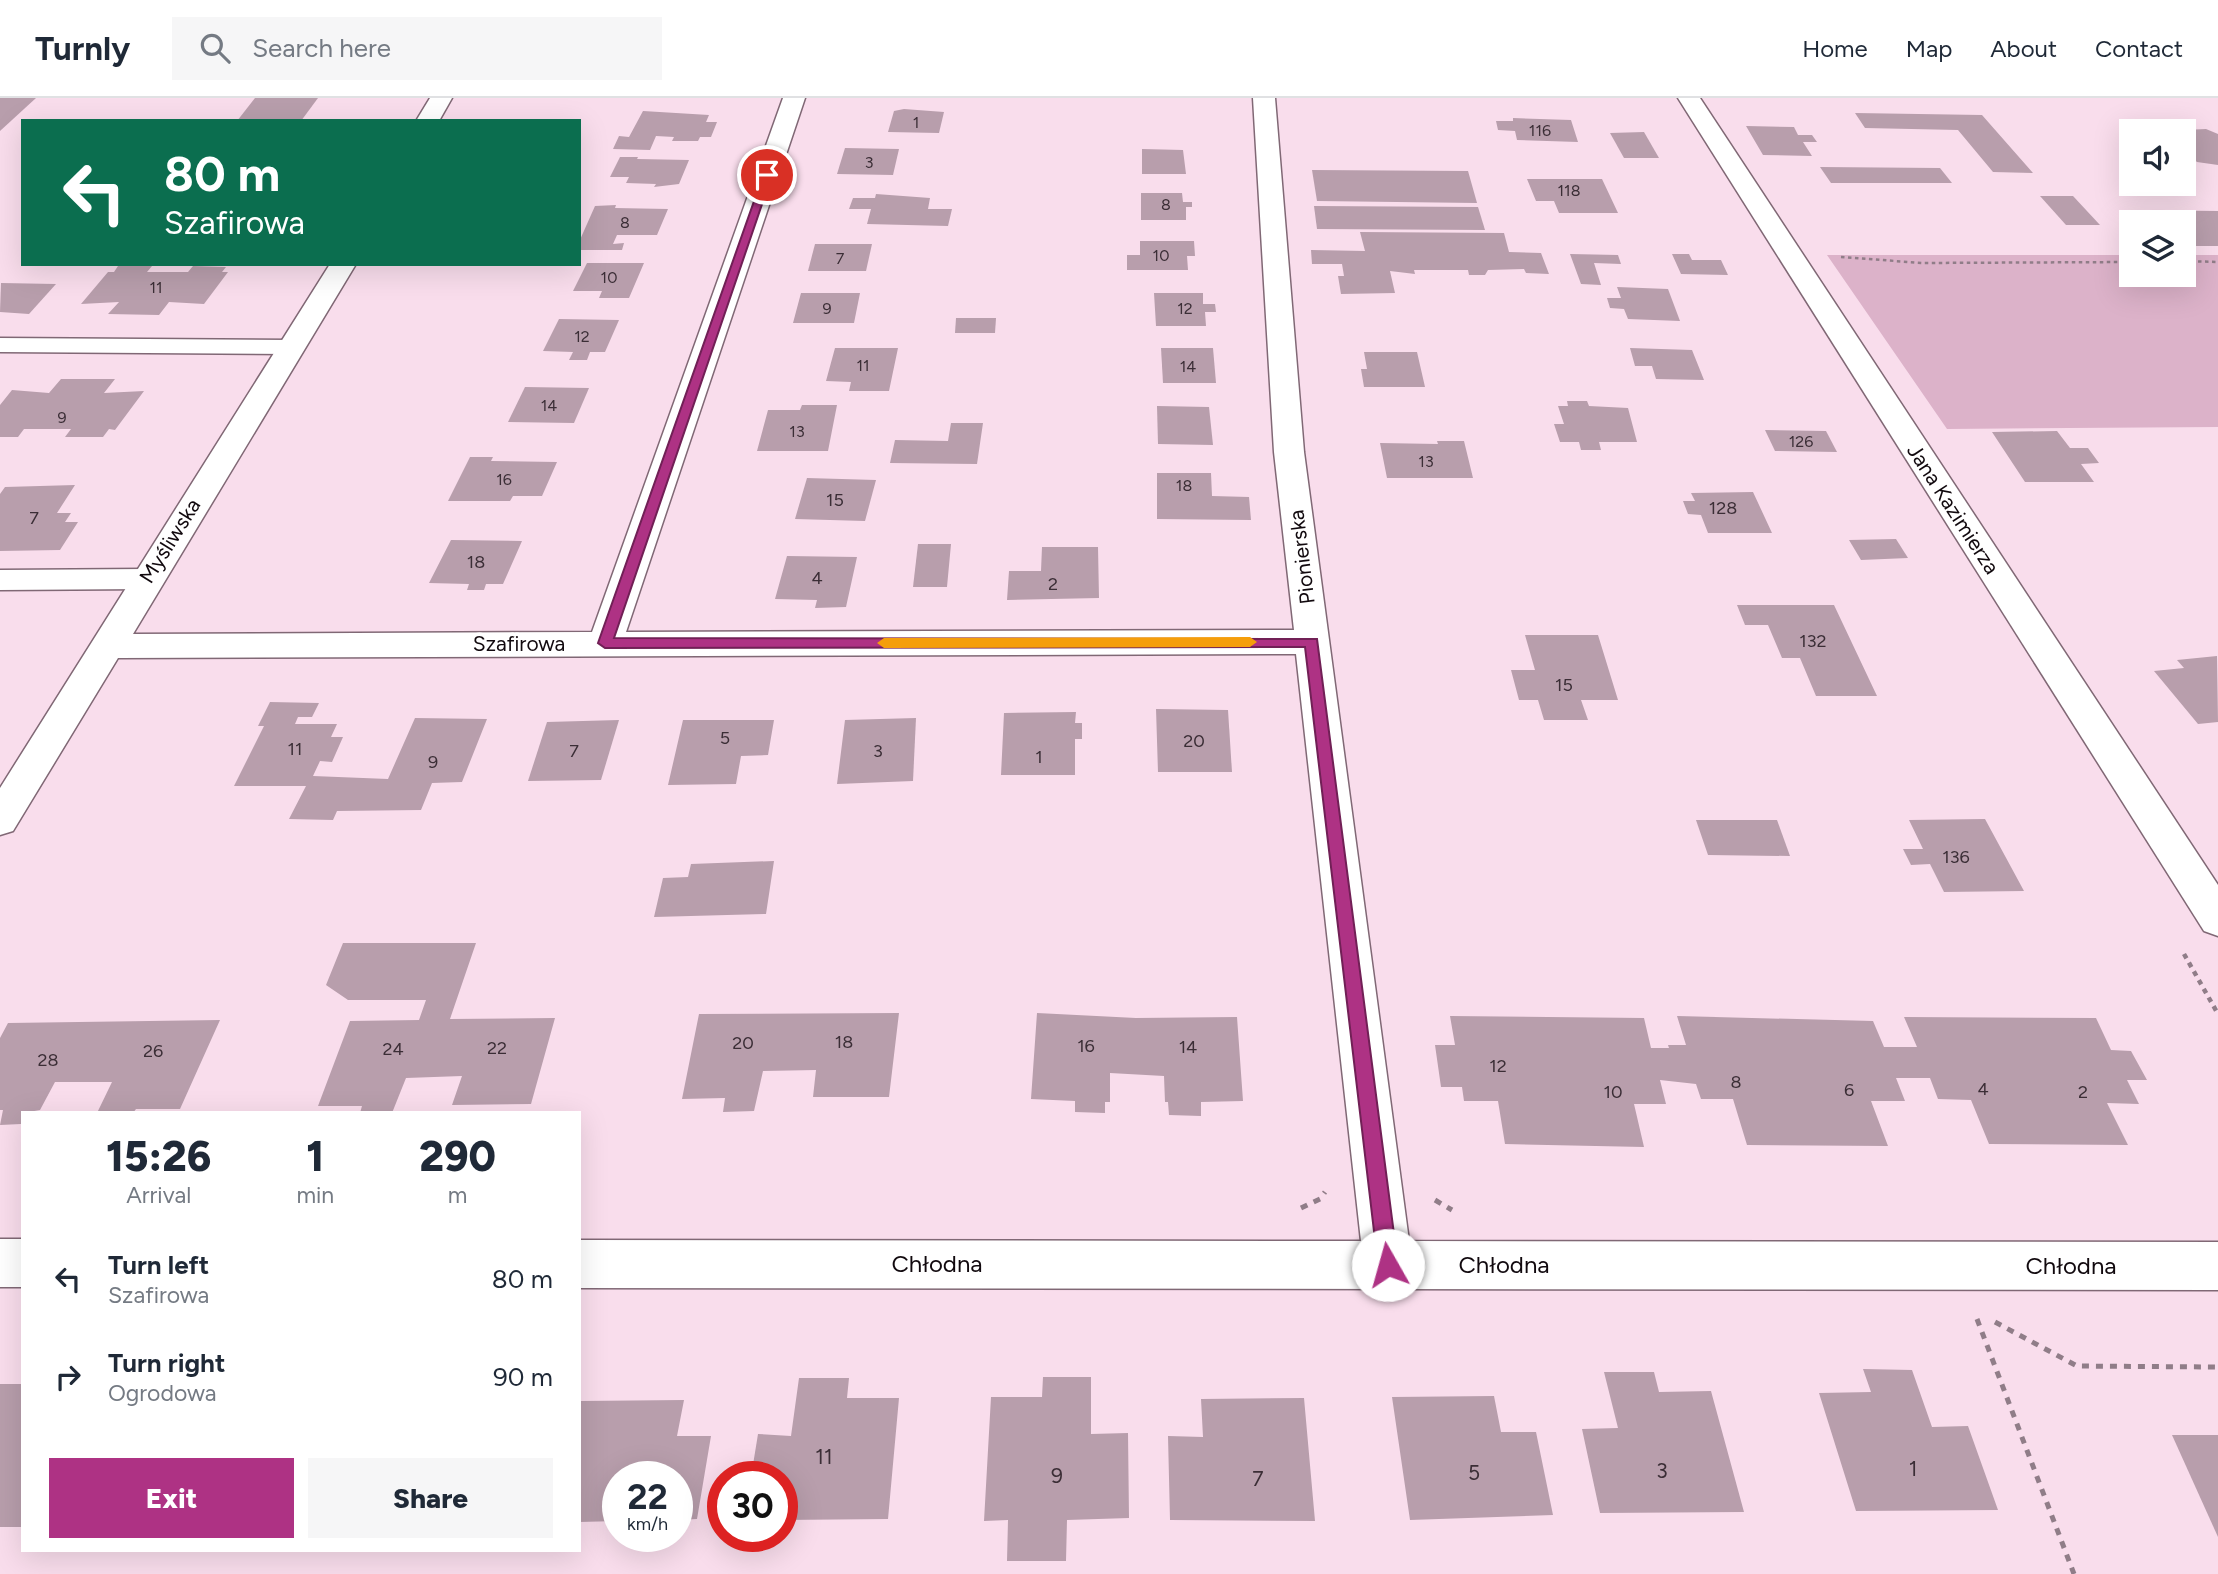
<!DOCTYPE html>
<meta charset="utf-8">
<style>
:root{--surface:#fff;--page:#f6f6f7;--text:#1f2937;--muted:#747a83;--line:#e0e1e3;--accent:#ae3284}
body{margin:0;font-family:Figtree,sans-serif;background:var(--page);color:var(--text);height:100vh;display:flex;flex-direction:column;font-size:26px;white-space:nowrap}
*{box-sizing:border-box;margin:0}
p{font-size:23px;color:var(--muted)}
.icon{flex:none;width:38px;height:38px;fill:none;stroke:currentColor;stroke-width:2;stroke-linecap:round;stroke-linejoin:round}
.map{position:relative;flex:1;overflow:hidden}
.panel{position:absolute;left:21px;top:1013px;width:560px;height:441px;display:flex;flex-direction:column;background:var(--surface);border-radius:0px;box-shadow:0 7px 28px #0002}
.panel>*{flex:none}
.hud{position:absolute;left:21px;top:21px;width:560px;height:147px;border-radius:0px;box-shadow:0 7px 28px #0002;background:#0b6e4f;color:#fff;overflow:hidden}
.tools{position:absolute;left:2119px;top:21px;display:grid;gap:14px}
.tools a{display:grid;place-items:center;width:77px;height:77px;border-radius:0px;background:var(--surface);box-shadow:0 7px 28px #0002;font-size:35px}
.speed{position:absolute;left:602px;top:1363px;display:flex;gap:14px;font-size:35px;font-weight:700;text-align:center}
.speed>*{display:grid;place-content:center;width:91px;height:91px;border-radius:50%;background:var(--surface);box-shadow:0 7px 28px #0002;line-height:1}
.speed small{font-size:18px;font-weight:400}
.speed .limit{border:10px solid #d22;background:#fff;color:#111}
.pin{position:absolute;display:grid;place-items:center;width:60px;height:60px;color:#fff;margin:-30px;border:4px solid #fff;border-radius:50%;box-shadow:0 2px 7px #0007}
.me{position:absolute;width:77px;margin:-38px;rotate:353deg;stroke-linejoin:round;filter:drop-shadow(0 0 5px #0008)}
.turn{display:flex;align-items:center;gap:24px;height:147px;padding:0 28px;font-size:32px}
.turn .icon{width:91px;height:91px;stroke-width:2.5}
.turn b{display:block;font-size:49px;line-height:60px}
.eta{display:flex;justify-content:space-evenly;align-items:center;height:119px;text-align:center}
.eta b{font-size:42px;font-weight:800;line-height:49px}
.cta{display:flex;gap:14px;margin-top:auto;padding:14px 28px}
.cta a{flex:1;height:80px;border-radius:0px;background:var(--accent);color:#fff;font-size:28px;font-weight:800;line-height:80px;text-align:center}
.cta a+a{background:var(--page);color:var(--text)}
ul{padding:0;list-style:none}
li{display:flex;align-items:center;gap:21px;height:98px;padding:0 28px}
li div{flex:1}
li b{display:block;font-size:26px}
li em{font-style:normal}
header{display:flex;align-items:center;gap:42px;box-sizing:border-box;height:98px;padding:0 35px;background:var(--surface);border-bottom:2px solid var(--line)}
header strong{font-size:33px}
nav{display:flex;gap:38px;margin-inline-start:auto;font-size:24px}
.search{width:490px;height:63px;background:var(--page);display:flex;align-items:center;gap:18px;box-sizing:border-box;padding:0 24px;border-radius:0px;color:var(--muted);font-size:26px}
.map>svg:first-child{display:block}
</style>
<header>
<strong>Turnly</strong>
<div class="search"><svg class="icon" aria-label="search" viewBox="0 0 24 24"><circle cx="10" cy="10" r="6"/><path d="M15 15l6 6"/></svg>Search here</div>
<nav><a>Home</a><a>Map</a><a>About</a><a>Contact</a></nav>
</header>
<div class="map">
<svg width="2218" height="1476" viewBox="0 0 2218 1476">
<rect width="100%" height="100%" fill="#f9ddec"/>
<polygon fill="#dcb2c9" points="1827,157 2131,157 2132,177 2184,177 2184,157 2218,157 2218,329 1947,331"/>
<g fill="#b89eac">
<polygon points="0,0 36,0 0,33"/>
<polygon points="255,0 318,0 301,23 237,23"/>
<polygon points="904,11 944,14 939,35 888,34 894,13"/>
<polygon points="643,13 709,17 706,24 717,24 711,39 700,39 698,43 672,43 674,39 656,38 650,52 613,51 619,38 629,39"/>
<polygon points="1855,15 1982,17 2033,75 1993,74 1958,32 1865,30"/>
<polygon points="1513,20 1571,22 1578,44 1517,42 1515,33 1498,32 1496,23 1513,23"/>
<polygon points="1746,28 1794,29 1798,37 1812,37 1817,44 1803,44 1812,58 1763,57"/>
<polygon points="2206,31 2218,36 2218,67 2197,64 2184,53 2184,32"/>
<polygon points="1644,34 1659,60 1624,60 1610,35"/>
<polygon points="845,50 899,51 893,77 837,76"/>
<polygon points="1142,51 1183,52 1186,76 1142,76"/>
<polygon points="620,59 638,59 637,61 689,62 679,86 654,89 656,86 626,85 629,79 610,79"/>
<polygon points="1820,69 1940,70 1952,85 1831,85"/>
<polygon points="1312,72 1468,73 1477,105 1317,103"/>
<polygon points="1527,81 1602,81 1618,115 1559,115 1554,103 1536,103"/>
<polygon points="1141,95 1182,95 1183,104 1192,104 1192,109 1186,109 1186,122 1141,122"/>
<polygon points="876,96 930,100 928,111 952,111 948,128 867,126 871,111 849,111 853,100 875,100"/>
<polygon points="2040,98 2073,98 2100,127 2066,127"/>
<polygon points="616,107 615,110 668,111 657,137 617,137 613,146 624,145 622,152 579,152 579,144 595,108"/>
<polygon points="1314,108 1478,109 1485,132 1317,131"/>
<polygon points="2121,112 2218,113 2218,148 2184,148 2184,124 2131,124"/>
<polygon points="1360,134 1504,135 1509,154 1541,155 1549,176 1526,175 1524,171 1488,172 1485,177 1469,177 1468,172 1414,172 1415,176 1390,173 1395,195 1341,196 1338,178 1344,178 1342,166 1312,166 1311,152 1365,153"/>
<polygon points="1140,143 1194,143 1195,158 1187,158 1188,172 1127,172 1127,157 1140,157"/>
<polygon points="815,146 872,146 866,173 808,173"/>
<polygon points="1570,156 1618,157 1621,166 1594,165 1601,187 1581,186"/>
<polygon points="1672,156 1689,156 1692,162 1721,162 1728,177 1681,176"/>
<polygon points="587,165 644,165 629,200 599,200 602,193 573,193"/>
<polygon points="118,168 152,168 147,174 188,174 193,168 226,169 222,174 228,174 204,206 169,204 159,217 108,216 119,204 81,206 108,174 114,174"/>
<polygon points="1,185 56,186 29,216 0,214"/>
<polygon points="1617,189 1668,191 1680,223 1628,221 1624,211 1610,210 1607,200 1621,200"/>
<polygon points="801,195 860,195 854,225 793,225"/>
<polygon points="1154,195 1203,195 1203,206 1215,206 1216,214 1205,214 1206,228 1156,228"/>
<polygon points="956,220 996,220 995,235 955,235"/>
<polygon points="559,221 619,222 605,254 590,254 587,262 569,262 573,254 543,253"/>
<polygon points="835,250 898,250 889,293 849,293 851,284 826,283"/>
<polygon points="1161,250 1213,250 1216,285 1163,285"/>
<polygon points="1630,250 1692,252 1704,282 1656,281 1652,268 1635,268"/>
<polygon points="1364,254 1417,254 1425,289 1364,289 1361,271 1367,271"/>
<polygon points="61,281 115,281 104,295 144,293 115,332 109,331 103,339 65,339 71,331 24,331 18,339 0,339 0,307 12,292 49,295"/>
<polygon points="525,289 589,290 574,325 508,324"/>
<polygon points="1567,303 1587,303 1589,308 1628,310 1637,344 1599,344 1601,352 1581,352 1579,344 1560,344 1554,326 1564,326 1558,308 1568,308"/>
<polygon points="802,307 837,307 828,353 757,353 768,312 800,312"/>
<polygon points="1157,308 1209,309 1213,347 1158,346"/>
<polygon points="951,325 983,325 977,366 890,365 895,342 948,343"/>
<polygon points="1765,332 1826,333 1837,354 1775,353"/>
<polygon points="2057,333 2070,350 2088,350 2099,365 2081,366 2094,384 2025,384 1992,334"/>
<polygon points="1437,343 1464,343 1473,380 1387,380 1380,345 1438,346"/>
<polygon points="470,359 493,359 491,363 557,364 542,398 513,398 510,403 448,403"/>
<polygon points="1157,375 1211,375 1212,398 1249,399 1251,422 1157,421"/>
<polygon points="807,380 876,382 865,423 795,421"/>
<polygon points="75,387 57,415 71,415 65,424 78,424 60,452 0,453 0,396 5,389"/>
<polygon points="1753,394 1772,435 1708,435 1701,417 1688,416 1683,403 1695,403 1691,395"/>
<polygon points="1896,441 1908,460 1861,462 1849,442"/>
<polygon points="451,442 522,443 503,486 486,486 484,492 467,492 469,486 429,485"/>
<polygon points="918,446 951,446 947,489 913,489"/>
<polygon points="1042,449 1098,449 1099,500 1007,502 1009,473 1041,473"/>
<polygon points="787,458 857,459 846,509 815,510 817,502 775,501"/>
<polygon points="1737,507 1834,507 1877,598 1816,598 1800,560 1782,560 1768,527 1745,527"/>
<polygon points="1525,537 1598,537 1618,602 1581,602 1588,622 1544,622 1538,602 1519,602 1511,572 1535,572"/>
<polygon points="2217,558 2218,624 2198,626 2154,573 2184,570 2177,562"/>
<polygon points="270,604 319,605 312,619 298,619 295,626 337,626 331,639 343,639 332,664 320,663 313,678 388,681 415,620 487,621 462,684 432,685 421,712 337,713 333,722 289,721 306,688 234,688 264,628 258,628"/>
<polygon points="1156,611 1228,612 1232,674 1158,674"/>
<polygon points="1076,614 1075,625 1082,625 1082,641 1075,641 1075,677 1001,677 1004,615"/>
<polygon points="916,620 913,683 837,686 845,622"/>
<polygon points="619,622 601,682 528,683 547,624"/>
<polygon points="683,622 774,622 768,657 741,658 736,686 668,687"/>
<polygon points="1985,721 2024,793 1944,794 1930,766 1911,767 1903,751 1923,751 1909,722"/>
<polygon points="1696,722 1777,722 1790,758 1708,757"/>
<polygon points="774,763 766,816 654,819 663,780 688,779 691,766"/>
<polygon points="343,845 476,845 450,921 555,920 531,1006 452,1007 462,978 406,980 392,1015 360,1015 362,1008 318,1008 350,923 419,922 426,902 348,902 326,887"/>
<polygon points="899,915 889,999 813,999 816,972 763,973 754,1013 723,1014 725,1000 682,1001 699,916"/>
<polygon points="1037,915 1136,920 1237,919 1243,1003 1201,1004 1201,1018 1169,1017 1168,1004 1165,1004 1164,978 1110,975 1110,1004 1105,1004 1105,1015 1075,1014 1075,1003 1031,1001"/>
<polygon points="1450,918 1644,920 1651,950 1669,950 1668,947 1686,947 1677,918 1873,923 1884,949 1917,949 1904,919 2096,920 2111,952 2131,953 2147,982 2127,982 2139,1006 2107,1005 2128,1047 1989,1046 1971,1002 1938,1001 1930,980 1896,980 1905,1003 1871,1003 1888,1048 1747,1047 1733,1001 1701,1001 1696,986 1660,982 1666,1006 1634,1006 1644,1049 1505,1046 1498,1003 1464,1003 1462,989 1441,989 1435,947 1455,947"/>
<polygon points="220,922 180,1011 136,1011 133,1015 97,1015 112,984 55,984 40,1012 23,1015 21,1026 0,1027 3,1012 0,1012 0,940 8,925"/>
<polygon points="1863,1271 1912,1272 1932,1329 1968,1328 1998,1412 1856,1413 1819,1295 1871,1294"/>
<polygon points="1604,1274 1654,1274 1659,1294 1711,1293 1744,1414 1600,1415 1582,1331 1618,1330"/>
<polygon points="1043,1279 1091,1279 1091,1336 1128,1335 1129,1420 1067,1422 1066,1463 1007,1463 1008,1422 984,1423 991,1299 1042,1299"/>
<polygon points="799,1280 849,1280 847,1300 899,1300 888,1421 782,1422 782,1379 751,1379 758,1336 791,1338"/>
<rect x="0" y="1286" width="23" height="143"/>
<polygon points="1494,1298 1501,1334 1536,1334 1553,1417 1410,1422 1392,1299"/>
<polygon points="1304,1300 1315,1423 1170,1422 1168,1338 1203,1339 1201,1301"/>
<polygon points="684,1302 677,1338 711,1338 697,1421 677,1422 677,1379 618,1379 618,1423 579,1424 581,1303"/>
<polygon points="2172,1337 2218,1337 2218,1439"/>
</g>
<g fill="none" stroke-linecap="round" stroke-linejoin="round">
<g stroke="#806875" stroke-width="3">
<g id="lane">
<polygon points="0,240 291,242 299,244 303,249 299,254 291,256 0,254"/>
<polygon points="146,471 156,474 160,481 156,488 146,491 0,492 0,472"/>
</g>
</g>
<g stroke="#806875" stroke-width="3">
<g id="street">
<polygon points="430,0 452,0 439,23 416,23"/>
<polygon points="783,0 805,0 626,534 1294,532 1274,354 1253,0 1275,0 1304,354 1409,1143 2218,1144 2218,1192 579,1190 579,1142 1361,1143 1296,556 118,560 13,733 0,737 0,690 330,166 356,166 133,536 592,534"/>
<rect x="0" y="1141" width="23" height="48"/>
</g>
</g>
<g stroke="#806875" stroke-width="3">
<polygon id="secondary" points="1678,0 1700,0 2218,787 2218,838 2204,833"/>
</g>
<g stroke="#907d88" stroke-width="2.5" stroke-dasharray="3.5 3.5" stroke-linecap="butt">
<polyline points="1841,159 1922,165 2132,164"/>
<polyline points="2184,163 2218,164"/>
</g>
<polyline stroke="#907d88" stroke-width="4.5" stroke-dasharray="5 5" stroke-linecap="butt" points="2184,856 2218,916"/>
<g stroke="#907d88" stroke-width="5" stroke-dasharray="7 7" stroke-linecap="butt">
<polyline points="1435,1102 1452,1112"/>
<polyline points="1301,1110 1320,1101 1325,1094"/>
<polyline points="1977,1221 2074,1476"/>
<polyline points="1995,1224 2077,1268 2218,1269"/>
</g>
<use href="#lane" fill="#fff" fill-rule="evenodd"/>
<use href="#street" fill="#fff" fill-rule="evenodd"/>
<use href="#secondary" fill="#fff" fill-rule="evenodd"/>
</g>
<polygon fill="#ae3284" stroke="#712056" stroke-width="2" points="764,75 772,77 614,540 1317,541 1398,1167 1395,1174 1388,1176 1381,1174 1378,1167 1305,549 605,550 598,545"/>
<polygon fill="#f59e0b" points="1250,539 1257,544 1250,549 884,550 877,545 884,540"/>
<g text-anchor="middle" stroke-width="7" stroke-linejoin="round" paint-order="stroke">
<g font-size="16" fill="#3b2e36">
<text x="916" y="30">1</text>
<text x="1540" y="38">116</text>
<text x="869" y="70">3</text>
<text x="1569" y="98">118</text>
<text x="1166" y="112">8</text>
<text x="625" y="130">8</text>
<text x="1161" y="163">10</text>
<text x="840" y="166">7</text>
<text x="609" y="185">10</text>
<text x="156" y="195">11</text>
<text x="827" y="216">9</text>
<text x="1185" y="216">12</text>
<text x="582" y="244">12</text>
<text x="863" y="273">11</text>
<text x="1188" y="274">14</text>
<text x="549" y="313">14</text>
<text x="62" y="325">9</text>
<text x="797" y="339">13</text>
<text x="1801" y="349">126</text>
<text x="1426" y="369">13</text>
<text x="504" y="387">16</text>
<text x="1184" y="393">18</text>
</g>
<g font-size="18" fill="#3b2e36">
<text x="835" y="408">15</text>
<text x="1723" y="416">128</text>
<text x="34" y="426">7</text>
<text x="476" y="470">18</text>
<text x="817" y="486">4</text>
<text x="1053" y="492">2</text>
<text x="1813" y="549">132</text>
<text x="1564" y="593">15</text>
<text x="725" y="646">5</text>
<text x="1194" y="649">20</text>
<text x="295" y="657">11</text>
<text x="574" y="659">7</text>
<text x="878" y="659">3</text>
<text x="1039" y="665">1</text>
<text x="433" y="670">9</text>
<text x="1956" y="765">136</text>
<text x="844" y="950">18</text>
<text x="743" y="951">20</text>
<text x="1086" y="954">16</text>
<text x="1188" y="955">14</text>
<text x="497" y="956">22</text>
<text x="393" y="957">24</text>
<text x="153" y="959">26</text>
<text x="48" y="968">28</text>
<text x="1498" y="974">12</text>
<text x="1736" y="990">8</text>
<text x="1983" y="997">4</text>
<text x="1849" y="998">6</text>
<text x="1613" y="1000">10</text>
<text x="2083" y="1000">2</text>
</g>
<g font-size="21" fill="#11090e" stroke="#fff">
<text transform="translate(1953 411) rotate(57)" y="7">Jana Kazimierza</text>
<text transform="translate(170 443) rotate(-58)" y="7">Myśliwska</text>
<text transform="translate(1302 459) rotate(-97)" y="7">Pionierska</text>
<text x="519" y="553">Szafirowa</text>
</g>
<g font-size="21" fill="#3b2e36">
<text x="824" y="1366">11</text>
<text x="1913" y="1378">1</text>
<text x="1662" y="1380">3</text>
<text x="1474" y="1382">5</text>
<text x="1057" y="1385">9</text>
<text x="1258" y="1388">7</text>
</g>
<g font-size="24" fill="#11090e" stroke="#fff">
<text x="937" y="1174">Chłodna</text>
<text x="1504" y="1175">Chłodna</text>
<text x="2071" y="1176">Chłodna</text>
</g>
</g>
</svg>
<div class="tools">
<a><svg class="icon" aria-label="sound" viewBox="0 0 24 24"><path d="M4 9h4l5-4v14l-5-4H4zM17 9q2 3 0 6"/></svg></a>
<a><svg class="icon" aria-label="layers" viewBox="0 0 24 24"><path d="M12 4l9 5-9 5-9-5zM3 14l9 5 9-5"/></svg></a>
</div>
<div class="speed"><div>22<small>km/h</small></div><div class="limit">30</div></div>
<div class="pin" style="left:767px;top:77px;background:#d93025"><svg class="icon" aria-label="arrive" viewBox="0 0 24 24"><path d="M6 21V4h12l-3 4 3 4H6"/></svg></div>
<svg class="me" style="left:1388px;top:1167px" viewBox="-20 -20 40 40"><circle r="19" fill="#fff"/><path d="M0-13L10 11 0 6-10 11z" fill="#ae3284"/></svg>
<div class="hud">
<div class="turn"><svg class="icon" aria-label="left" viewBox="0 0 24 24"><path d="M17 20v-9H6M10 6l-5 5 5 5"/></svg><div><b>80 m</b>Szafirowa</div></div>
</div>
<section class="panel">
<div class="eta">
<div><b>15:26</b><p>Arrival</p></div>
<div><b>1</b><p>min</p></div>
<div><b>290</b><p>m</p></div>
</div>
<ul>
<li><svg class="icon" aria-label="left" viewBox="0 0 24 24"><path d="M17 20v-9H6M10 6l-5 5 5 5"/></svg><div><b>Turn left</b><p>Szafirowa</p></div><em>80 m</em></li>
<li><svg class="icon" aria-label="right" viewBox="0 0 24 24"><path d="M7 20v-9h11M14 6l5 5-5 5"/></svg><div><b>Turn right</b><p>Ogrodowa</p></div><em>90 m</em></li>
</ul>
<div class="cta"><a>Exit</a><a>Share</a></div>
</section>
</div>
